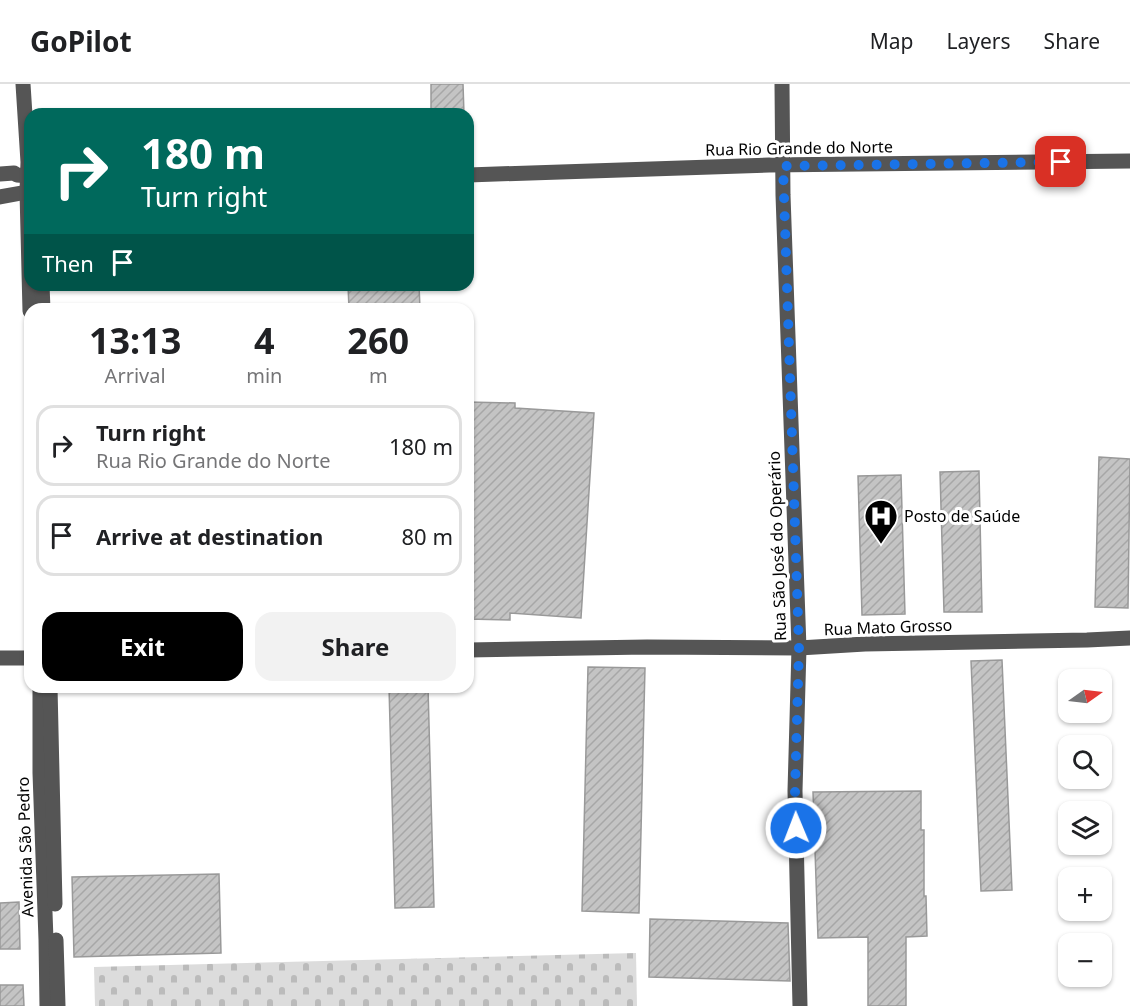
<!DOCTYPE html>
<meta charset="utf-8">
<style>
:root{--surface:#fff;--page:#f2f2f2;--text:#202124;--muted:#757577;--line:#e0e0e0;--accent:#000}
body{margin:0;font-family:"Noto Sans",sans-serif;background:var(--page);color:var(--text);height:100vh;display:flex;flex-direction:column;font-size:22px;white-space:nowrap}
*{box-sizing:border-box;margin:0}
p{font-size:20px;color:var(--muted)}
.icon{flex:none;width:33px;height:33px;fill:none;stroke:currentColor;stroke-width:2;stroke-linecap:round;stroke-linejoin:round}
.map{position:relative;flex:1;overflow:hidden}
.panel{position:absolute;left:24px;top:219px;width:450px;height:390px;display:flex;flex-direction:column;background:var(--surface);border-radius:18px;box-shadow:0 2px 4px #0004}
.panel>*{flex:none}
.hud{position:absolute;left:24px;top:24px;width:450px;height:183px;border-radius:18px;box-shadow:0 2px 4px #0004;background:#00695c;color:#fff;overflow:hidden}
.needle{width:39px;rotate:76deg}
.fabs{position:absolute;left:1058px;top:585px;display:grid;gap:12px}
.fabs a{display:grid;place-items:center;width:54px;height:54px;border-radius:12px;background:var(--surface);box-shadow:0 2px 4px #0004;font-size:30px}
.pin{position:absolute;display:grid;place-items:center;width:51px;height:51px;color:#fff;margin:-26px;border-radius:12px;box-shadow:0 3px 9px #0006}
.me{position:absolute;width:66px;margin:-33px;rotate:359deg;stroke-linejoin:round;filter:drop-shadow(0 0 4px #0008)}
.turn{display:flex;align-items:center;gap:21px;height:126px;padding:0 18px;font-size:27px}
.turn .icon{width:78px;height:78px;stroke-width:2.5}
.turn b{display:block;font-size:42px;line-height:51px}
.then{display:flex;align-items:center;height:57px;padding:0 18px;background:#0003;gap:12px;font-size:22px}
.eta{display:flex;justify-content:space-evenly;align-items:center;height:102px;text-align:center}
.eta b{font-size:36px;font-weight:700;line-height:42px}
.button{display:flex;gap:12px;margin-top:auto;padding:12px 18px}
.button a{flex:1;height:69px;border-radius:18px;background:var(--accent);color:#fff;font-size:24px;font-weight:700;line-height:69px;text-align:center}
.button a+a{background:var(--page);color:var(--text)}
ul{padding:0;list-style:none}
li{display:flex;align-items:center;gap:18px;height:81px;margin:0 12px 9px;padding:0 6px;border:3px solid var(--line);border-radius:18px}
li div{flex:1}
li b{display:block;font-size:22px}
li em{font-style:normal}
header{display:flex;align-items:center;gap:36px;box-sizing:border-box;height:84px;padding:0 30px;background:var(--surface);border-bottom:2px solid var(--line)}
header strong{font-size:28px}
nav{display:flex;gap:33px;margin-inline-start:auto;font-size:21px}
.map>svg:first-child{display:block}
</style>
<header>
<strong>GoPilot</strong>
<nav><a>Map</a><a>Layers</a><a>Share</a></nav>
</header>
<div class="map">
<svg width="1130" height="922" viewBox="0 0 1130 922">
<defs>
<pattern id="cemetery-stones" width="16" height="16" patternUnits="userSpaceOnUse" patternTransform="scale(1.5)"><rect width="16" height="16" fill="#dcdcdc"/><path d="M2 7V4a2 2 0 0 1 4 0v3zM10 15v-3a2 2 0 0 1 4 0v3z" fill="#bbb"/></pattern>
<pattern id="building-hatch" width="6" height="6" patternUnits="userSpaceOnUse" patternTransform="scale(1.5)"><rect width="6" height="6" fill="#c4c4c4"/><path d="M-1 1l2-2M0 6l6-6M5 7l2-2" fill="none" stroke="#a7a7a7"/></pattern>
</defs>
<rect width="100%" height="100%" fill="#fff"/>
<polygon fill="url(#cemetery-stones)" points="636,869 637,922 95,922 94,883"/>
<g fill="url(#building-hatch)" stroke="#999" stroke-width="1.5">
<polygon points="431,0 463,0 464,30 431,30"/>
<polygon points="348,201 419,201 420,225 349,225"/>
<polygon points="468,318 515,319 515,324 594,329 581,534 510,529 510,536 468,535"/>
<polygon points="1099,373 1130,375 1128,524 1095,523"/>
<polygon points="979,387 982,528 944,528 940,388"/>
<polygon points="901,391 905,530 862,531 858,392"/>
<polygon points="1002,576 1012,806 981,807 971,577"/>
<polygon points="588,583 645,584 639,829 582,827"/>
<polygon points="389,603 428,603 434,823 395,824"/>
<polygon points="921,707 921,746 924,746 924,812 926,812 927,852 906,853 906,922 868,922 868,853 818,854 813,708"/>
<polygon points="219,790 221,869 74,873 72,793"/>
<polygon points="19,818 20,865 0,865 0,819"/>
<polygon points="650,835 788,839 790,897 649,893"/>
<polygon points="0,901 23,901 24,922 0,922"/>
</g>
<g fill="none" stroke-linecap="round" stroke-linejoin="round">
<g stroke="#555" stroke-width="15">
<polyline points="23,0 28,78 27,108 30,227"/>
<polyline points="782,0 783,111 799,564 795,707 800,922"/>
<polyline points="0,90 14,89 17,91 30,92"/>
<polyline points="468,91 769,81 1130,77"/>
<polyline points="0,113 27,108"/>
<polyline points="42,201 43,225"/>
<polyline points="468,566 647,563 799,564 865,560 1087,556 1130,554"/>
<polyline points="0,574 30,574"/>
<polyline points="40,603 40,689 46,856 47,922"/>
<polyline points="50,603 55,820"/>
<polyline points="56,856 58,922"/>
</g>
</g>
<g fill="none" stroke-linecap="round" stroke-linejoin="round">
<polyline stroke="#1a73e8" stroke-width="10" stroke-dasharray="0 18" points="796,744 795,707 799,564 783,82 1061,78"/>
</g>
<defs>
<g id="hospital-pin" transform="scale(1.725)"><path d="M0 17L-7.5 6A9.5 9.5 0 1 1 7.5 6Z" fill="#000" stroke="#fff"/><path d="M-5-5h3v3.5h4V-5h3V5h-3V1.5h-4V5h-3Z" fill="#fff"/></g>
</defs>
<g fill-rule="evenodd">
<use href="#hospital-pin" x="881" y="432"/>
</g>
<g text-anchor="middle" stroke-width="6" stroke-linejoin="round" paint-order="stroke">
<g font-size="16" fill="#000" stroke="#fff">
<text transform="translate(799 64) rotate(-1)" y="6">Rua Rio Grande do Norte</text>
<text transform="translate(777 462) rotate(-92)" y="6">Rua São José do Operário</text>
<text transform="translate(888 543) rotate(-2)" y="6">Rua Mato Grosso</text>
<text transform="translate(25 763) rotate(-92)" y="6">Avenida São Pedro</text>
</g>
<g font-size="16" fill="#000" stroke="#fff" text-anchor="start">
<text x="904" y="438">Posto de Saúde</text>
</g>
</g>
</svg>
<div class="fabs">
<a><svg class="needle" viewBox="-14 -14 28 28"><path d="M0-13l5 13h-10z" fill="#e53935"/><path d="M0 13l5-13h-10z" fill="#757577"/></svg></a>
<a><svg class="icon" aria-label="search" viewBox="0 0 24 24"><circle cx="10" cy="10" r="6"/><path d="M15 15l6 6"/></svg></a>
<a><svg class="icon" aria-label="layers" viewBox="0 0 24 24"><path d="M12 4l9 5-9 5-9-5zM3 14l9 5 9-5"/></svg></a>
<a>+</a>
<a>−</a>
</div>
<div class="pin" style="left:1061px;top:78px;background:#d93025"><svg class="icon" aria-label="arrive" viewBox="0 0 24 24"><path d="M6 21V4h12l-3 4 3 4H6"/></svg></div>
<svg class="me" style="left:796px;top:744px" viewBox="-20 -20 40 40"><circle r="17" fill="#1a73e8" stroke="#fff" stroke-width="3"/><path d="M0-11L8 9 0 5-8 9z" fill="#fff"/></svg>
<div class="hud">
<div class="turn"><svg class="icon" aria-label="right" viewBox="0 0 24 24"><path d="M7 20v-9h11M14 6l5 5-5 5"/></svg><div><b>180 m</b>Turn right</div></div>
<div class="then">Then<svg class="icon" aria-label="arrive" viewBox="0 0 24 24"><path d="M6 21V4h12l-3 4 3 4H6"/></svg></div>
</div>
<section class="panel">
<div class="eta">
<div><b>13:13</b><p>Arrival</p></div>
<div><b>4</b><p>min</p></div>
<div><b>260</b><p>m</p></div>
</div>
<ul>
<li><svg class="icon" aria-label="right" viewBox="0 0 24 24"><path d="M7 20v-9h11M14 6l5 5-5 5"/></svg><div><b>Turn right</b><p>Rua Rio Grande do Norte</p></div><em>180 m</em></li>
<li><svg class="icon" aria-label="arrive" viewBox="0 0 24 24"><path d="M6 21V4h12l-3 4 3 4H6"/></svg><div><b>Arrive at destination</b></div><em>80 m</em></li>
</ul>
<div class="button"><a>Exit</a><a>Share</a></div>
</section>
</div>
